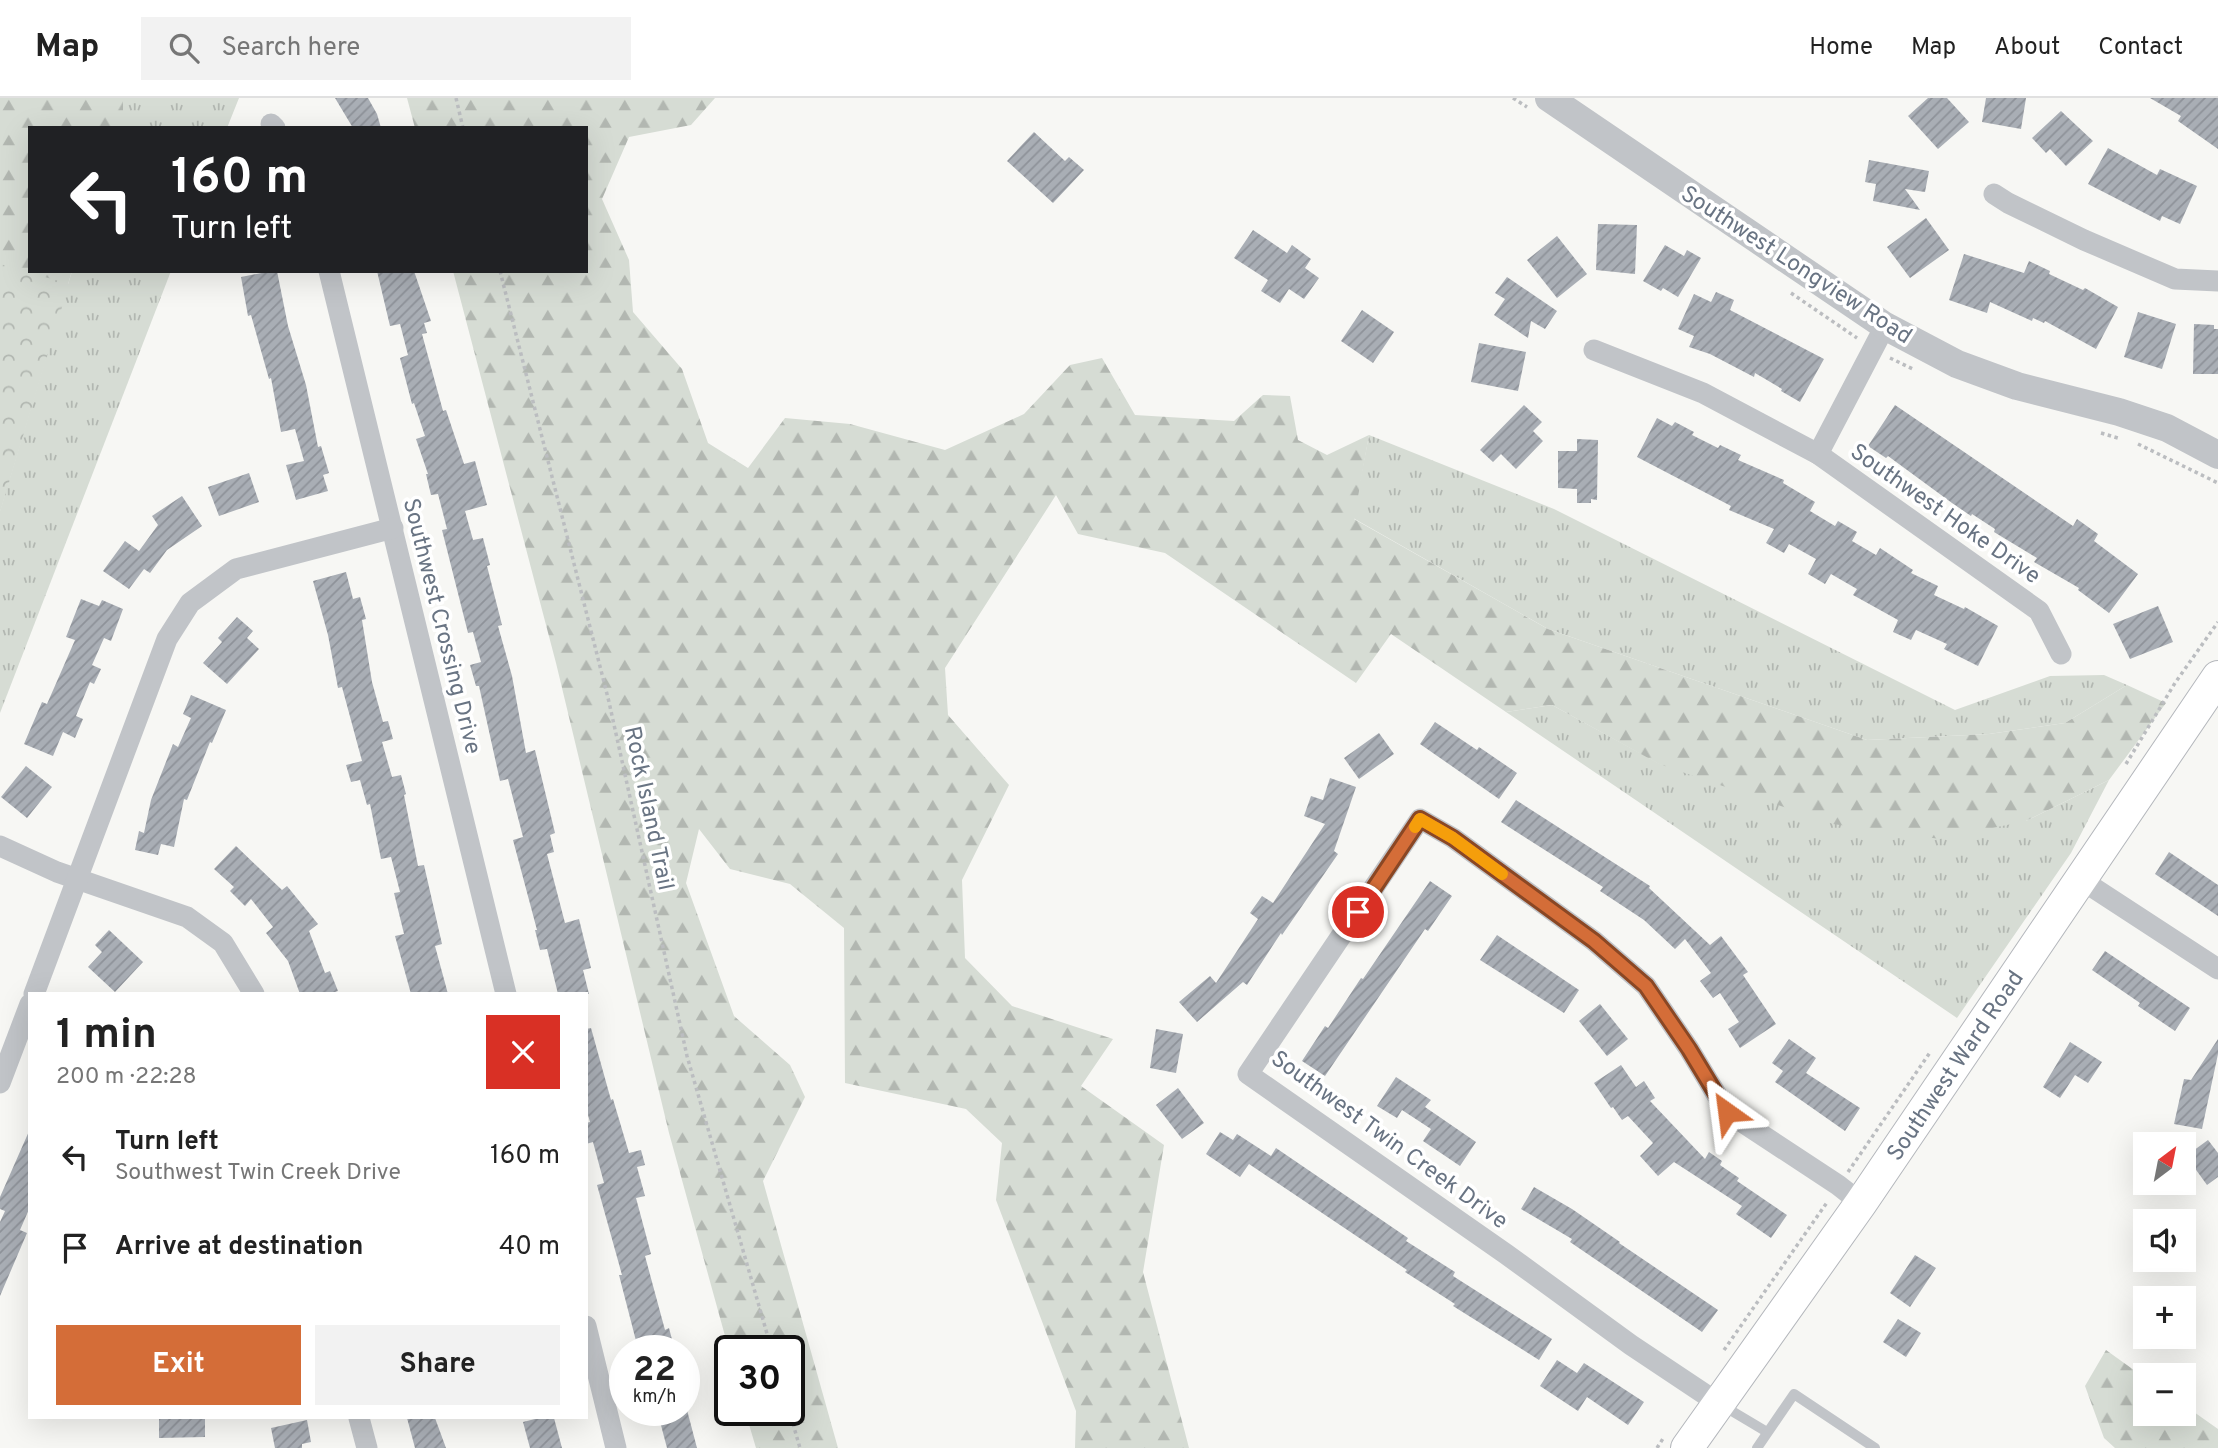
<!DOCTYPE html>
<meta charset="utf-8">
<style>
:root{--surface:#fff;--page:#f2f2f2;--text:#222;--muted:#767676;--line:#e0e0e0;--accent:#d46d38}
body{margin:0;font-family:Overpass,sans-serif;background:var(--page);color:var(--text);height:100vh;display:flex;flex-direction:column;font-size:26px;white-space:nowrap}
*{box-sizing:border-box;margin:0}
p{font-size:23px;color:var(--muted)}
.icon{flex:none;width:38px;height:38px;fill:none;stroke:currentColor;stroke-width:2;stroke-linecap:round;stroke-linejoin:round}
.map{position:relative;flex:1;overflow:hidden}
.drawer{position:absolute;left:28px;top:894px;width:560px;height:427px;display:flex;flex-direction:column;background:var(--surface);border-radius:0px;box-shadow:0 7px 28px #0002}
.drawer>*{flex:none}
.banner{position:absolute;left:28px;top:28px;width:560px;height:147px;border-radius:0px;box-shadow:0 7px 28px #0002;background:#202124;color:#fff;overflow:hidden}
.needle{width:46px;rotate:32deg}
.controls{position:absolute;left:2133px;top:1034px;display:grid;gap:14px}
.controls a{display:grid;place-items:center;width:63px;height:63px;border-radius:0px;background:var(--surface);box-shadow:0 7px 28px #0002;font-size:35px}
.speed{position:absolute;left:609px;top:1237px;display:flex;gap:14px;font-size:35px;font-weight:700;text-align:center}
.speed>*{display:grid;place-content:center;width:91px;height:91px;border-radius:50%;background:var(--surface);box-shadow:0 7px 28px #0002;line-height:1}
.speed small{font-size:18px;font-weight:400}
.speed .limit{border:4px solid #111;border-radius:10px;background:#fff;color:#111}
.pin{position:absolute;display:grid;place-items:center;width:60px;height:60px;color:#fff;margin:-30px;border:4px solid #fff;border-radius:50%;box-shadow:0 2px 7px #0007}
.me{position:absolute;width:77px;margin:-38px;rotate:329deg;stroke-linejoin:round;filter:drop-shadow(0 0 5px #0008)}
.turn{display:flex;align-items:center;gap:24px;height:147px;padding:0 28px;font-size:32px}
.turn .icon{width:91px;height:91px;stroke-width:2.5}
.turn b{display:block;font-size:49px;line-height:60px}
.round{display:grid;place-items:center;flex:none;width:74px;height:74px;border-radius:0px;background:var(--page)}
.summary{display:flex;align-items:center;justify-content:space-between;height:119px;padding:0 28px}
h1{font-size:42px;font-weight:700;line-height:52px}
.button{display:flex;gap:14px;margin-top:auto;padding:14px 28px}
.button a{flex:1;height:80px;border-radius:0px;background:var(--accent);color:#fff;font-size:28px;font-weight:700;line-height:80px;text-align:center}
.button a+a{background:var(--page);color:var(--text)}
ul{padding:0;list-style:none}
li{display:flex;align-items:center;gap:21px;height:91px;padding:0 28px}
li div{flex:1}
li b{display:block;font-size:26px}
li em{font-style:normal}
header{display:flex;align-items:center;gap:42px;box-sizing:border-box;height:98px;padding:0 35px;background:var(--surface);border-bottom:2px solid var(--line)}
header strong{font-size:33px}
nav{display:flex;gap:38px;margin-inline-start:auto;font-size:24px}
.search{width:490px;height:63px;background:var(--page);display:flex;align-items:center;gap:18px;box-sizing:border-box;padding:0 24px;border-radius:0px;color:var(--muted);font-size:26px}
.map>svg:first-child{display:block}
</style>
<header>
<strong>Map</strong>
<div class="search"><svg class="icon" aria-label="search" viewBox="0 0 24 24"><circle cx="10" cy="10" r="6"/><path d="M15 15l6 6"/></svg>Search here</div>
<nav><a>Home</a><a>Map</a><a>About</a><a>Contact</a></nav>
</header>
<div class="map">
<svg width="2218" height="1350" viewBox="0 0 2218 1350">
<defs>
<pattern id="grass-tufts" width="24" height="20" patternUnits="userSpaceOnUse" patternTransform="scale(1.75)"><rect width="24" height="20" fill="#d6dcd4"/><path d="M3 7l-1-3M5 7V3M7 7l1-3M15 17l-1-3M17 17v-4M19 17l1-3" fill="none" stroke="#b2b7b1"/></pattern>
<pattern id="forest-firs" width="22" height="20" patternUnits="userSpaceOnUse" patternTransform="scale(1.75)"><rect width="22" height="20" fill="#d6dcd4"/><path d="M5 1l3.5 6h-7zM16 11l3.5 6h-7z" fill="#b2b7b1"/></pattern>
<pattern id="park-crowns" width="20" height="18" patternUnits="userSpaceOnUse" patternTransform="scale(1.75)"><rect width="20" height="18" fill="#d6dcd4"/><path d="M2 6a3 3 0 1 1 6 0M12 15a3 3 0 1 1 6 0" fill="none" stroke="#b2b7b1"/></pattern>
<pattern id="building-hatch" width="6" height="6" patternUnits="userSpaceOnUse" patternTransform="scale(1.75)"><rect width="6" height="6" fill="#a9aeb5"/><path d="M-1 1l2-2M0 6l6-6M5 7l2-2" fill="none" stroke="#8e9299"/></pattern>
</defs>
<rect width="100%" height="100%" fill="#f7f7f4"/>
<g fill="url(#grass-tufts)">
<polygon points="123,0 239,0 227,30 123,30"/>
<polygon points="72,173 171,173 0,615 0,413"/>
<polygon points="1369,337 1554,411 1955,612 2050,578 2104,577 2127,587 2065,625 1989,636 1867,642 1548,531 1353,420"/>
<polygon points="1552,607 1660,666 2026,723 2109,682 2071,755 1957,920 1506,614"/>
</g>
<g fill="url(#forest-firs)">
<polygon points="0,0 123,0 123,30 30,30 30,173 72,173 0,413"/>
<polygon points="407,0 715,0 691,27 629,39 602,101 629,162 633,214 682,271 708,345 748,370 785,320 850,326 945,352 1024,316 1070,267 1102,260 1135,317 1234,323 1263,297 1290,298 1298,342 1327,357 1369,337 1354,421 1548,531 1867,642 1989,636 2065,625 2127,587 2166,605 2109,682 2026,723 1940,741 1833,726 1659,666 1552,607 1506,614 1391,536 1356,585 1165,455 1078,436 1056,397 945,570 948,617 1009,687 962,782 965,860 1012,908 1113,941 1081,988 1164,1047 1143,1174 1189,1350 1075,1350 1076,1313 996,1102 1002,1045 966,1011 845,985 844,830 790,786 730,771 699,731 686,785 734,918 790,967 805,999 763,1083 838,1350 756,1350 745,1313 789,1312 789,1253 730,1253 730,1256 669,1035 556,565 453,173 586,173 586,30 415,30"/>
<polygon points="2106,1252 2145,1280 2146,1316 2184,1316 2184,1307 2218,1331 2218,1350 2115,1350 2104,1340 2085,1288"/>
</g>
<polygon fill="url(#park-crowns)" points="0,166 69,186 0,414"/>
<g fill="url(#building-hatch)">
<polygon points="335,0 368,0 377,16 381,30 353,30"/>
<polygon points="1928,0 1947,0 1969,24 1938,51 1908,18"/>
<polygon points="1986,0 2026,0 2021,31 1982,24"/>
<polygon points="2150,0 2218,0 2218,51 2178,23 2181,18"/>
<polygon points="2061,13 2093,43 2066,68 2050,51 2046,55 2032,40"/>
<polygon points="1034,34 1065,63 1069,59 1084,72 1053,105 1007,63"/>
<polygon points="2108,50 2157,77 2160,71 2197,88 2180,126 2162,118 2160,123 2088,86"/>
<polygon points="1869,62 1929,73 1925,94 1905,91 1920,112 1873,103 1876,86 1865,84"/>
<polygon points="1926,120 1949,152 1910,180 1887,149"/>
<polygon points="1598,126 1637,127 1635,176 1596,172"/>
<polygon points="1253,132 1287,155 1292,147 1311,161 1305,170 1319,180 1304,201 1289,191 1280,205 1261,193 1268,182 1234,160"/>
<polygon points="1557,138 1587,176 1557,200 1527,162"/>
<polygon points="1665,147 1684,158 1687,152 1701,160 1678,199 1663,190 1661,193 1643,183"/>
<polygon points="1964,156 2024,175 2029,163 2050,173 2049,176 2083,192 2085,190 2118,209 2096,251 2045,223 2044,225 2033,220 2032,223 1990,204 1987,215 1949,202"/>
<polygon points="272,173 277,173 288,228 306,287 318,349 321,348 329,375 323,377 328,393 296,402 286,367 304,363 295,331 281,334 271,280 269,281 251,217 248,218 241,179"/>
<polygon points="377,173 414,173 431,223 424,225 427,235 422,236 443,313 446,312 464,366 475,363 487,407 465,413 473,442 483,440 490,467 487,468 502,527 498,528 512,578 526,655 535,652 555,735 550,737 554,754 547,756 565,825 579,821 591,870 583,872 589,896 558,896 547,851 540,852 535,832 537,832 513,742 523,739 508,681 500,683 479,588 476,588 470,567 481,564 473,534 468,535 442,432 447,431 438,396 431,397 426,376 428,376 416,341 425,338 414,305 412,306 400,260 408,257 400,226 390,228"/>
<polygon points="1507,179 1557,213 1545,231 1531,223 1528,240 1494,217 1505,201 1495,195"/>
<polygon points="1716,194 1734,202 1730,212 1824,261 1800,304 1781,293 1782,291 1755,275 1754,279 1710,256 1689,249 1694,238 1678,231 1694,196 1711,204"/>
<polygon points="1362,212 1394,234 1373,265 1341,243"/>
<polygon points="2138,214 2176,226 2162,271 2124,259"/>
<polygon points="2194,226 2214,227 2214,231 2218,231 2218,276 2193,276"/>
<polygon points="1479,245 1526,254 1518,293 1471,284"/>
<polygon points="1524,307 1542,324 1533,333 1543,343 1516,371 1501,356 1493,364 1480,352"/>
<polygon points="1895,307 2073,428 2077,421 2098,436 2094,443 2138,476 2109,515 2078,492 2079,490 2034,464 2037,460 1994,434 1995,431 1972,416 1971,418 1952,405 1888,358 1886,360 1868,348"/>
<polygon points="1657,320 1672,328 1675,324 1694,334 1692,337 1718,350 1720,347 1741,357 1738,362 1784,382 1783,385 1815,404 1810,413 1835,428 1838,423 1857,434 1852,443 1876,457 1880,450 1913,472 1911,475 1938,488 1934,497 1964,511 1965,509 1998,528 1978,568 1944,551 1947,546 1916,532 1911,542 1893,534 1898,522 1853,497 1857,491 1831,476 1825,486 1808,476 1816,461 1789,446 1784,455 1766,445 1774,431 1729,412 1731,408 1637,359"/>
<polygon points="1577,341 1598,342 1597,402 1591,401 1591,405 1577,405 1577,391 1558,390 1558,353 1577,353"/>
<polygon points="249,375 259,404 219,418 208,389"/>
<polygon points="182,398 202,428 167,452 150,475 144,471 129,491 103,473 125,443 139,453 158,427 152,418"/>
<polygon points="346,474 353,501 360,499 366,521 362,522 372,584 383,624 388,623 393,641 382,644 392,679 401,677 406,696 404,697 418,768 424,767 442,846 435,848 448,896 411,896 395,838 404,836 394,795 400,794 391,759 381,761 370,706 367,707 360,682 351,684 346,667 362,663 342,589 338,590 328,537 313,483"/>
<polygon points="81,501 99,508 102,502 123,511 111,543 104,540 92,567 101,571 94,586 90,584 76,618 83,621 75,640 63,634 53,658 24,646 42,604 47,606 75,542 66,539"/>
<polygon points="2158,508 2173,544 2130,561 2113,526"/>
<polygon points="237,519 253,533 247,540 259,551 227,586 203,565 222,544 218,540"/>
<polygon points="191,597 226,612 212,645 210,644 187,702 184,701 174,749 161,746 158,757 135,752 139,733 144,735 151,702 173,646 178,649 191,620 183,616"/>
<polygon points="1435,624 1477,652 1479,649 1517,675 1499,701 1420,646"/>
<polygon points="1379,635 1394,656 1359,681 1344,660"/>
<polygon points="26,668 52,689 27,720 1,699"/>
<polygon points="1330,680 1356,689 1334,753 1338,756 1282,837 1281,835 1247,887 1243,884 1197,924 1179,904 1210,878 1216,885 1258,821 1250,815 1262,798 1273,805 1325,726 1304,718 1311,698 1323,702"/>
<polygon points="1516,702 1650,788 1649,790 1710,847 1721,838 1748,874 1743,877 1776,926 1740,950 1728,931 1739,924 1720,895 1713,900 1700,883 1711,875 1685,841 1675,851 1644,822 1600,793 1603,789 1501,724"/>
<polygon points="236,748 282,792 287,788 318,826 309,833 325,875 330,873 338,893 329,896 300,896 288,863 266,835 273,829 251,801 245,808 230,793 234,789 214,771"/>
<polygon points="2169,754 2218,787 2218,818 2155,776"/>
<polygon points="1430,783 1452,798 1428,833 1425,831 1325,978 1302,963 1325,928 1328,930 1361,880 1363,881"/>
<polygon points="109,832 143,864 115,894 88,869 102,854 95,847"/>
<polygon points="1497,837 1579,892 1564,915 1480,862"/>
<polygon points="2105,853 2190,910 2175,933 2138,908 2140,905 2092,872"/>
<polygon points="1600,906 1628,941 1607,958 1579,923"/>
<polygon points="591,930 611,1002 613,1001 629,1055 641,1052 645,1067 637,1069 645,1098 636,1100 651,1156 645,1158 665,1232 669,1230 675,1253 639,1253 635,1239 619,1177 622,1177 597,1087 604,1085 593,1044 586,1046 586,1025 590,1024 586,1010 586,931"/>
<polygon points="1156,931 1183,936 1176,975 1150,970"/>
<polygon points="1789,941 1816,960 1806,975 1860,1010 1845,1033 1775,984 1783,973 1772,965"/>
<polygon points="2218,941 2218,956 2202,1031 2174,1026 2184,981 2191,982"/>
<polygon points="2070,944 2102,964 2088,985 2075,977 2060,1000 2043,989"/>
<polygon points="1621,967 1636,989 1644,983 1655,1000 1650,1003 1705,1061 1709,1054 1722,1063 1720,1067 1739,1080 1737,1083 1787,1117 1771,1140 1736,1116 1742,1108 1674,1064 1658,1078 1640,1058 1653,1045 1628,1018 1622,1022 1613,1009 1611,1010 1594,985"/>
<polygon points="1396,979 1431,1002 1425,1009 1476,1044 1460,1068 1423,1043 1431,1031 1402,1012 1397,1020 1377,1008"/>
<polygon points="1178,990 1204,1025 1182,1041 1156,1007"/>
<polygon points="30,1031 30,1109 20,1132 27,1135 0,1198 0,1124 5,1113 0,1111 0,1099"/>
<polygon points="1220,1034 1233,1042 1237,1036 1271,1058 1276,1050 1408,1140 1406,1143 1455,1174 1453,1178 1552,1241 1539,1262 1453,1208 1455,1206 1405,1174 1407,1172 1249,1066 1240,1079 1206,1056"/>
<polygon points="2208,1042 2218,1055 2218,1079 2207,1087 2186,1058"/>
<polygon points="1534,1089 1572,1111 1620,1144 1619,1145 1718,1212 1702,1234 1570,1144 1572,1141 1521,1111"/>
<polygon points="1915,1157 1936,1170 1910,1209 1890,1195"/>
<polygon points="1898,1221 1921,1235 1906,1259 1883,1244"/>
<polygon points="1557,1262 1577,1275 1584,1265 1644,1304 1628,1327 1587,1299 1578,1313 1540,1288"/>
<polygon points="657,1312 687,1312 697,1350 667,1350"/>
<polygon points="159,1320 205,1320 205,1339 159,1340"/>
<polygon points="407,1320 435,1320 446,1350 415,1350"/>
<polygon points="539,1320 554,1320 562,1350 530,1350 523,1324"/>
<polygon points="307,1322 311,1344 302,1346 302,1350 275,1350 271,1330"/>
</g>
<g fill="none" stroke-linecap="round" stroke-linejoin="round">
<g stroke="#b4b7bc" stroke-width="34">
<g id="secondary">
<path id="s1" d="M1687 1350 1861 1105 2218 579"/>
</g>
</g>
<g stroke="#bbbdc0" stroke-width="3.5" stroke-dasharray="3.5 3.5" stroke-linecap="butt">
<polyline points="456,0 463,30"/>
<polyline points="1513,0 1527,9"/>
<polyline points="500,173 609,604 687,958 772,1253"/>
<polyline points="1791,195 1857,240"/>
<polyline points="1890,260 1915,272"/>
<polyline points="2101,335 2121,341"/>
<polyline points="2138,346 2218,385"/>
<polyline points="2126,666 2175,585 2218,524"/>
<polyline points="1848,1074 1931,953"/>
<polyline points="1724,1252 1828,1103"/>
<polyline points="789,1312 800,1350"/>
<polyline points="1657,1350 1664,1339"/>
</g>
<g stroke="#c1c4c8" stroke-width="10">
<polyline points="1720,1306 1767,1334"/>
<polyline points="1757,1350 1794,1296 1875,1350"/>
</g>
<g stroke="#c1c4c8" stroke-width="21">
<polyline points="271,26 275,30"/>
<polyline points="1994,96 2008,105 2084,142 2175,181 2218,183"/>
<polyline points="329,173 506,896"/>
<polyline points="1594,252 1703,295 1818,356 2039,513 2061,556"/>
<polyline points="1818,356 1885,228"/>
<polyline points="0,748 57,774 187,819 223,845 254,896"/>
<polyline points="2080,781 2218,871"/>
<polyline points="34,896 167,541 190,505 236,471 393,430"/>
<polyline points="0,985 30,906"/>
<polyline points="586,1228 616,1350"/>
<polyline points="1718,1305 1631,1247 1506,1156 1248,976 1420,721 1453,740 1594,843 1646,888 1689,951 1727,1014 1838,1087 1861,1105"/>
<polyline points="359,1320 367,1350"/>
</g>
<polyline stroke="#c1c4c8" stroke-width="28" points="1549,0 1885,228 1957,266 2017,288 2119,314 2167,330 2218,357"/>
<use href="#secondary" stroke="#fff" stroke-width="32"/>
</g>
<g fill="none" stroke-linecap="round" stroke-linejoin="round">
<g stroke="#8a4724" stroke-width="18">
<polyline id="route" points="1358,814 1420,721 1453,740 1594,843 1646,888 1689,951 1727,1014"/>
</g>
<use href="#route" stroke="#d46d38" stroke-width="12"/>
<polyline stroke="#f59e0b" stroke-width="12" points="1415,729 1420,721 1453,740 1502,776"/>
</g>
<g text-anchor="middle" stroke-width="7" stroke-linejoin="round" paint-order="stroke">
<g font-size="23" fill="#697483" stroke="#fff">
<text transform="translate(1797 166) rotate(33)" y="8">Southwest Longview Road</text>
<text transform="translate(1946 415) rotate(35)" y="8">Southwest Hoke Drive</text>
<text transform="translate(443 528) rotate(76)" y="8">Southwest Crossing Drive</text>
<text transform="translate(650 710) rotate(78)" y="8">Rock Island Trail</text>
<text dy="8" stroke="none"><textPath href="#s1" startOffset="467">Southwest Ward Road</textPath></text>
<text transform="translate(1390 1041) rotate(36)" y="8">Southwest Twin Creek Drive</text>
</g>
</g>
</svg>
<div class="controls">
<a><svg class="needle" viewBox="-14 -14 28 28"><path d="M0-13l5 13h-10z" fill="#e53935"/><path d="M0 13l5-13h-10z" fill="#767676"/></svg></a>
<a><svg class="icon" aria-label="sound" viewBox="0 0 24 24"><path d="M4 9h4l5-4v14l-5-4H4zM17 9q2 3 0 6"/></svg></a>
<a>+</a>
<a>−</a>
</div>
<div class="speed"><div>22<small>km/h</small></div><div class="limit">30</div></div>
<div class="pin" style="left:1358px;top:814px;background:#d93025"><svg class="icon" aria-label="arrive" viewBox="0 0 24 24"><path d="M6 21V4h12l-3 4 3 4H6"/></svg></div>
<svg class="me" style="left:1727px;top:1014px" viewBox="-20 -20 40 40"><path d="M0-17L14 15 0 8-14 15z" fill="#d46d38" stroke="#fff" stroke-width="4"/></svg>
<div class="banner">
<div class="turn"><svg class="icon" aria-label="left" viewBox="0 0 24 24"><path d="M17 20v-9H6M10 6l-5 5 5 5"/></svg><div><b>160 m</b>Turn left</div></div>
</div>
<section class="drawer">
<div class="summary"><div><h1>1 min</h1><p>200 m · 22:28</p></div><a class="round" style="background:#d93025;color:#fff"><svg class="icon" aria-label="close" viewBox="0 0 24 24"><path d="M6 6l12 12M18 6L6 18"/></svg></a></div>
<ul>
<li><svg class="icon" aria-label="left" viewBox="0 0 24 24"><path d="M17 20v-9H6M10 6l-5 5 5 5"/></svg><div><b>Turn left</b><p>Southwest Twin Creek Drive</p></div><em>160 m</em></li>
<li><svg class="icon" aria-label="arrive" viewBox="0 0 24 24"><path d="M6 21V4h12l-3 4 3 4H6"/></svg><div><b>Arrive at destination</b></div><em>40 m</em></li>
</ul>
<div class="button"><a>Exit</a><a>Share</a></div>
</section>
</div>
